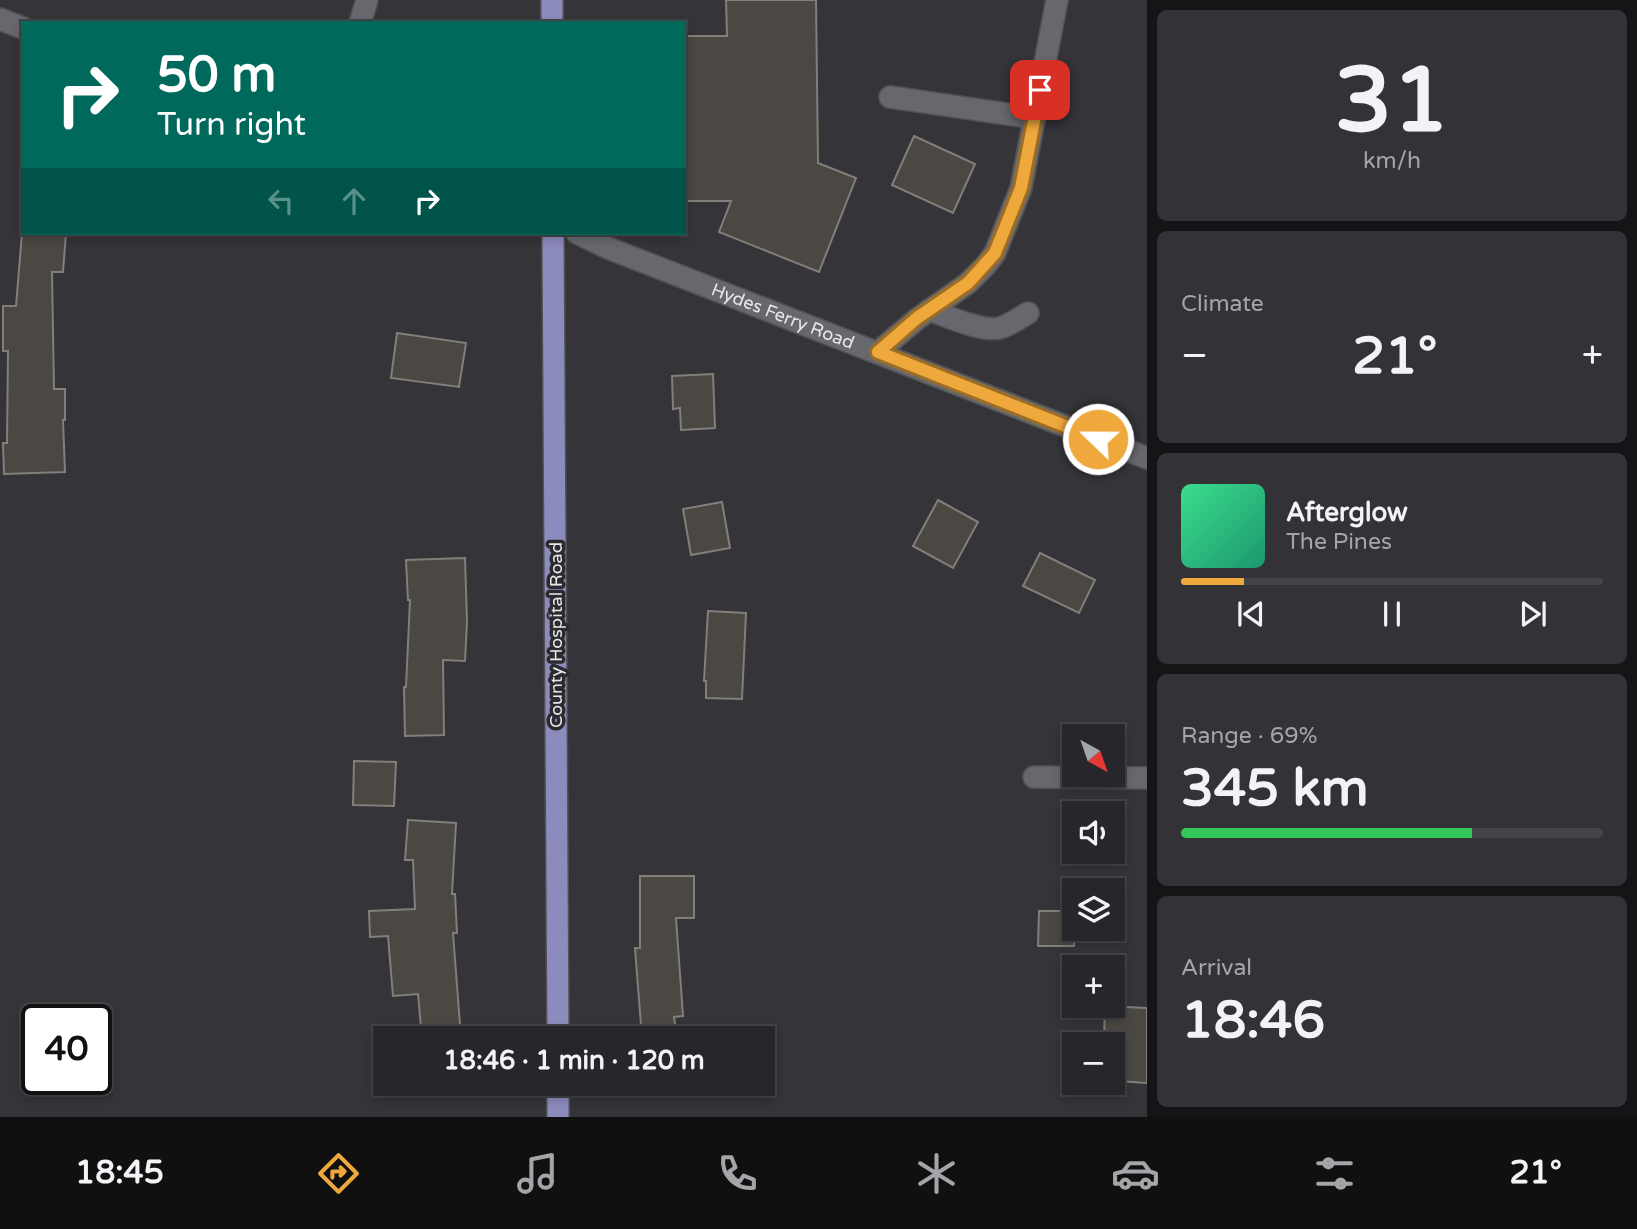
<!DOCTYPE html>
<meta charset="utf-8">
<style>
body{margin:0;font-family:"Varela Round",sans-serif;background:#333337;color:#f1f3f6;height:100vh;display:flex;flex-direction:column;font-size:26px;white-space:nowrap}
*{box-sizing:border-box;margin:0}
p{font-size:23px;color:#a4a5a9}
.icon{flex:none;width:38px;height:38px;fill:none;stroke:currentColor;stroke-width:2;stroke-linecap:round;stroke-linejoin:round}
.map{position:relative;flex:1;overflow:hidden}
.sheet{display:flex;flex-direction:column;gap:10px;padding:10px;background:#151518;width:490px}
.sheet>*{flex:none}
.guide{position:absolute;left:21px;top:21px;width:665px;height:214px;border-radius:0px;box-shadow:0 4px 10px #0003,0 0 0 2px #434447;background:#00695c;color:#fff;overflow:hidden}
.needle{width:46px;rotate:140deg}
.tools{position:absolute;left:1062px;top:724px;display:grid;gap:14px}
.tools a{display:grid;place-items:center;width:63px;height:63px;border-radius:0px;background:#27272b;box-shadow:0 4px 10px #0003,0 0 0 2px #434447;font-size:35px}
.speed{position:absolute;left:21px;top:1004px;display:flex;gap:14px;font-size:35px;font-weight:700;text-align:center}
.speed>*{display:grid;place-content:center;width:91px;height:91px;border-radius:50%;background:#27272b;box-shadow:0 4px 10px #0003,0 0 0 2px #434447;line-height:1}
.speed .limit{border:4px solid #111;border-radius:10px;background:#fff;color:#111}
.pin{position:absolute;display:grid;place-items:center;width:60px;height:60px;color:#fff;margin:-30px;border-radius:14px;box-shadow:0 4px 10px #0006}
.me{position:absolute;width:77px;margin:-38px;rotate:292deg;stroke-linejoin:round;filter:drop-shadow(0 0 5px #0008)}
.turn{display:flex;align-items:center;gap:24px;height:147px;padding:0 21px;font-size:32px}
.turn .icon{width:91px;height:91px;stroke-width:2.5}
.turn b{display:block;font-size:49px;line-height:60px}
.lanes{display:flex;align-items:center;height:66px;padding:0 21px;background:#0003;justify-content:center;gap:35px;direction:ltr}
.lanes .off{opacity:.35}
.big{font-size:52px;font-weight:800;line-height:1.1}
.sheet .card{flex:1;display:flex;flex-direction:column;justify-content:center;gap:10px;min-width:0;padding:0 24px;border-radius:10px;background:#333337}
.sheet .dial{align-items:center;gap:0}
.dial b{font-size:91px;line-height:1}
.song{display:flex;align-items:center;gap:21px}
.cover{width:84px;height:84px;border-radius:10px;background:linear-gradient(135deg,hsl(150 70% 55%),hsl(160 70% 35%))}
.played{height:7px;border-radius:4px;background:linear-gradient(90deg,#eea83c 15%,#434447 15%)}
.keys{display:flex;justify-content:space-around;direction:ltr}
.heat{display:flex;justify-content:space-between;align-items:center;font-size:38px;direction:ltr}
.charge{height:10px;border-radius:5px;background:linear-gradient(90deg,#34c759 69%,#434447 0)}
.trip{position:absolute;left:373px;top:1026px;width:402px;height:70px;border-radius:0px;background:#27272b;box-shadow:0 4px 10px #0003,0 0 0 2px #434447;font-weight:800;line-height:70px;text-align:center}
.tabs{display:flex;height:112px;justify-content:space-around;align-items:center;background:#101011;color:#a4a5a9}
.tabs .icon{width:49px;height:49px}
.tabs .active{color:#eea83c}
.tabs b{font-size:32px;color:#f1f3f6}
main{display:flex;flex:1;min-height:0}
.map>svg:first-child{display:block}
.building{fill:#4b4742;stroke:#827e79;stroke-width:2}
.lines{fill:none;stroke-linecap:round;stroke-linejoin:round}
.minor-casing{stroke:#515155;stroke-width:24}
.major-casing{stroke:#515155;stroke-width:24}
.minor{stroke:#67686d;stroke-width:21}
.major{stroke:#8c8bbd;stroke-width:21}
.route-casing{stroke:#9b6d27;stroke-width:18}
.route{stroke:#eea83c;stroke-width:12}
.labels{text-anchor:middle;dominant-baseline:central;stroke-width:7;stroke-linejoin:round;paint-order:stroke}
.street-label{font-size:18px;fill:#e7e7ea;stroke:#2a2a2f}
</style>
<main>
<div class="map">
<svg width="1147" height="1117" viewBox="0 0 1147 1117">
<rect width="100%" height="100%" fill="#343439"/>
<g class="building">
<path d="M726 0H816L818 163 856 178 819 272 719 232 731 201H684V36H727Z"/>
<path d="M914 136 975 164 953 213 892 185Z"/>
<path d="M22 233H66L63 272H52L54 389H65V420H63L65 472 4 474 3 443H7L8 351H3V306H16Z"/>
<path d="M397 333 466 343 459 387 391 378Z"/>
<path d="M713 374 715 428 681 430 680 408 673 409 672 376Z"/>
<path d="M938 500 978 522 953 568 913 546Z"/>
<path d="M722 502 730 548 691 555 683 509Z"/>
<path d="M1040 553 1095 580 1079 613 1023 586Z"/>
<path d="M465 558 467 622 465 661 443 660 444 735 405 736 404 687H406L410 600H408L406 560Z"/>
<path d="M708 611 746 613 742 699 706 698V681H704Z"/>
<path d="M354 761 396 762 394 806 353 805Z"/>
<path d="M408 820 456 823 452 894H455L457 933H453L461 1038H422L418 994 393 996 388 936 370 937 369 911 415 909 413 860H405Z"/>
<path d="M640 876H694V918H676L683 1016 674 1017 677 1038H642L635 948H640Z"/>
<path d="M1039 911H1074V946H1038Z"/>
<path d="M1105 1006 1147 1008V1083L1118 1081 1121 1043 1104 1042Z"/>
</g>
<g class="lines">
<g class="minor-casing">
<g id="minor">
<path d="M0 19 23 28"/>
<path d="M360 23 367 0"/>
<path d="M890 97 1035 118"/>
<path id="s1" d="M577 233 608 248 1147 458"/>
<path d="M929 310C947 316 981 332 999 328 1009 326 1019 318 1028 313"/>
<path d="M878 352 917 319 968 283 986 265 995 253 1021 188 1057 0"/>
<path d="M1034 777 1147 778"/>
</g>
</g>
<g class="major-casing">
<g id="major">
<path d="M552 0V23"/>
<path d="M553 233 558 1038"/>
<path d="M558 1083V1117"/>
</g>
</g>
<use href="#minor" class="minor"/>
<use href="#major" class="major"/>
</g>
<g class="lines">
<g class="route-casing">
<path id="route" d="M1040 90 1021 188 995 253 968 283 917 318 878 352 1098 439"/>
</g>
<use href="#route" class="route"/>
</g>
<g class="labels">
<g class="street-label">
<text stroke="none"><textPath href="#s1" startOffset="222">Hydes Ferry Road</textPath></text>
<text transform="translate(556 635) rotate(-90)">County Hospital Road</text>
</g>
</g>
</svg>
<div class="tools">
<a><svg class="needle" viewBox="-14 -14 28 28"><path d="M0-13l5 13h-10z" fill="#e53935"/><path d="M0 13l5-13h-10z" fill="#a4a5a9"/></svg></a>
<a><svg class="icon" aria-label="sound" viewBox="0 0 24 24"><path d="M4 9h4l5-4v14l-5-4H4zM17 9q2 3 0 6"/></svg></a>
<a><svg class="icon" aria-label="layers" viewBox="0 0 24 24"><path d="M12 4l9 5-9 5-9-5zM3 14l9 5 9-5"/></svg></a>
<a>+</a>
<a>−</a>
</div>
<div class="speed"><div class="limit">40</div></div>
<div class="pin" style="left:1040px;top:90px;background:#d93025"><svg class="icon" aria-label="arrive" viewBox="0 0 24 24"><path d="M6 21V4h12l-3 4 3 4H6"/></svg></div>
<svg class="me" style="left:1098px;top:439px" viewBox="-20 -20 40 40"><circle r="17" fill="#eea83c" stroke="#fff" stroke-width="3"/><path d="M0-11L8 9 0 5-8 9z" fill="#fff"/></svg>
<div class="trip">18:46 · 1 min · 120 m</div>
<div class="guide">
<div class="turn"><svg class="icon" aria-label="right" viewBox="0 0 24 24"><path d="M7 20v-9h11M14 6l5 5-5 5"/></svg><div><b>50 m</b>Turn right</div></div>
<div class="lanes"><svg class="icon off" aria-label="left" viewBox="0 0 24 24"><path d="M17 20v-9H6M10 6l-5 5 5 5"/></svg><svg class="icon off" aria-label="ahead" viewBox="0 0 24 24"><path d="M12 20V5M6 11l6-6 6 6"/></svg><svg class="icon" aria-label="right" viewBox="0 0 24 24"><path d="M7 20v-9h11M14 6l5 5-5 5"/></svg></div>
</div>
</div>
<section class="sheet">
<div class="card dial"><b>31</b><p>km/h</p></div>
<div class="card"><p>Climate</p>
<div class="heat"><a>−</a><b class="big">21°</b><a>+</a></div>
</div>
<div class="card">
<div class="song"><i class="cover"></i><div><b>Afterglow</b><p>The Pines</p></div></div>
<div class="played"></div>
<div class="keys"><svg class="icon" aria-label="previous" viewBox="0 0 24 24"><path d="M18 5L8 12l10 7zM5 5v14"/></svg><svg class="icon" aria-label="pause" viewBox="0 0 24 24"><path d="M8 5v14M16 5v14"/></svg><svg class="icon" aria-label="next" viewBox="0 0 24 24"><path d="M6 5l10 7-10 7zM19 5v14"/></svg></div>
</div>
<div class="card"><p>Range · 69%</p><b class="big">345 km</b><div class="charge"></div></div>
<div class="card"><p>Arrival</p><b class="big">18:46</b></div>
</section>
</main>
<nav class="tabs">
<b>18:45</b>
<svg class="icon active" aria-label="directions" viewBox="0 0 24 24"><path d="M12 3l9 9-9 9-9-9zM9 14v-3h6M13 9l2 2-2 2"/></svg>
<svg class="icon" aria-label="music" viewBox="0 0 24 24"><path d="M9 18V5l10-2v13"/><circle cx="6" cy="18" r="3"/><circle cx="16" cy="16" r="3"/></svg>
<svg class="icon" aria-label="phone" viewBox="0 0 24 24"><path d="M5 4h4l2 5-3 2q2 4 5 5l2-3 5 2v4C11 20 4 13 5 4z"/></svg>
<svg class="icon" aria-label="climate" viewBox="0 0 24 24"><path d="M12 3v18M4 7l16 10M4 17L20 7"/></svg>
<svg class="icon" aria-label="car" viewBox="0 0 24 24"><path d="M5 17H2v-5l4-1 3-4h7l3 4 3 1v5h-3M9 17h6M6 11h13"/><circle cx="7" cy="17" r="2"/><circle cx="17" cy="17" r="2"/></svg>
<svg class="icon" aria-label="filters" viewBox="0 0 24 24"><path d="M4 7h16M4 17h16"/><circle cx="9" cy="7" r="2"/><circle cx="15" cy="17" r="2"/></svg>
<b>21°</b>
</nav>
